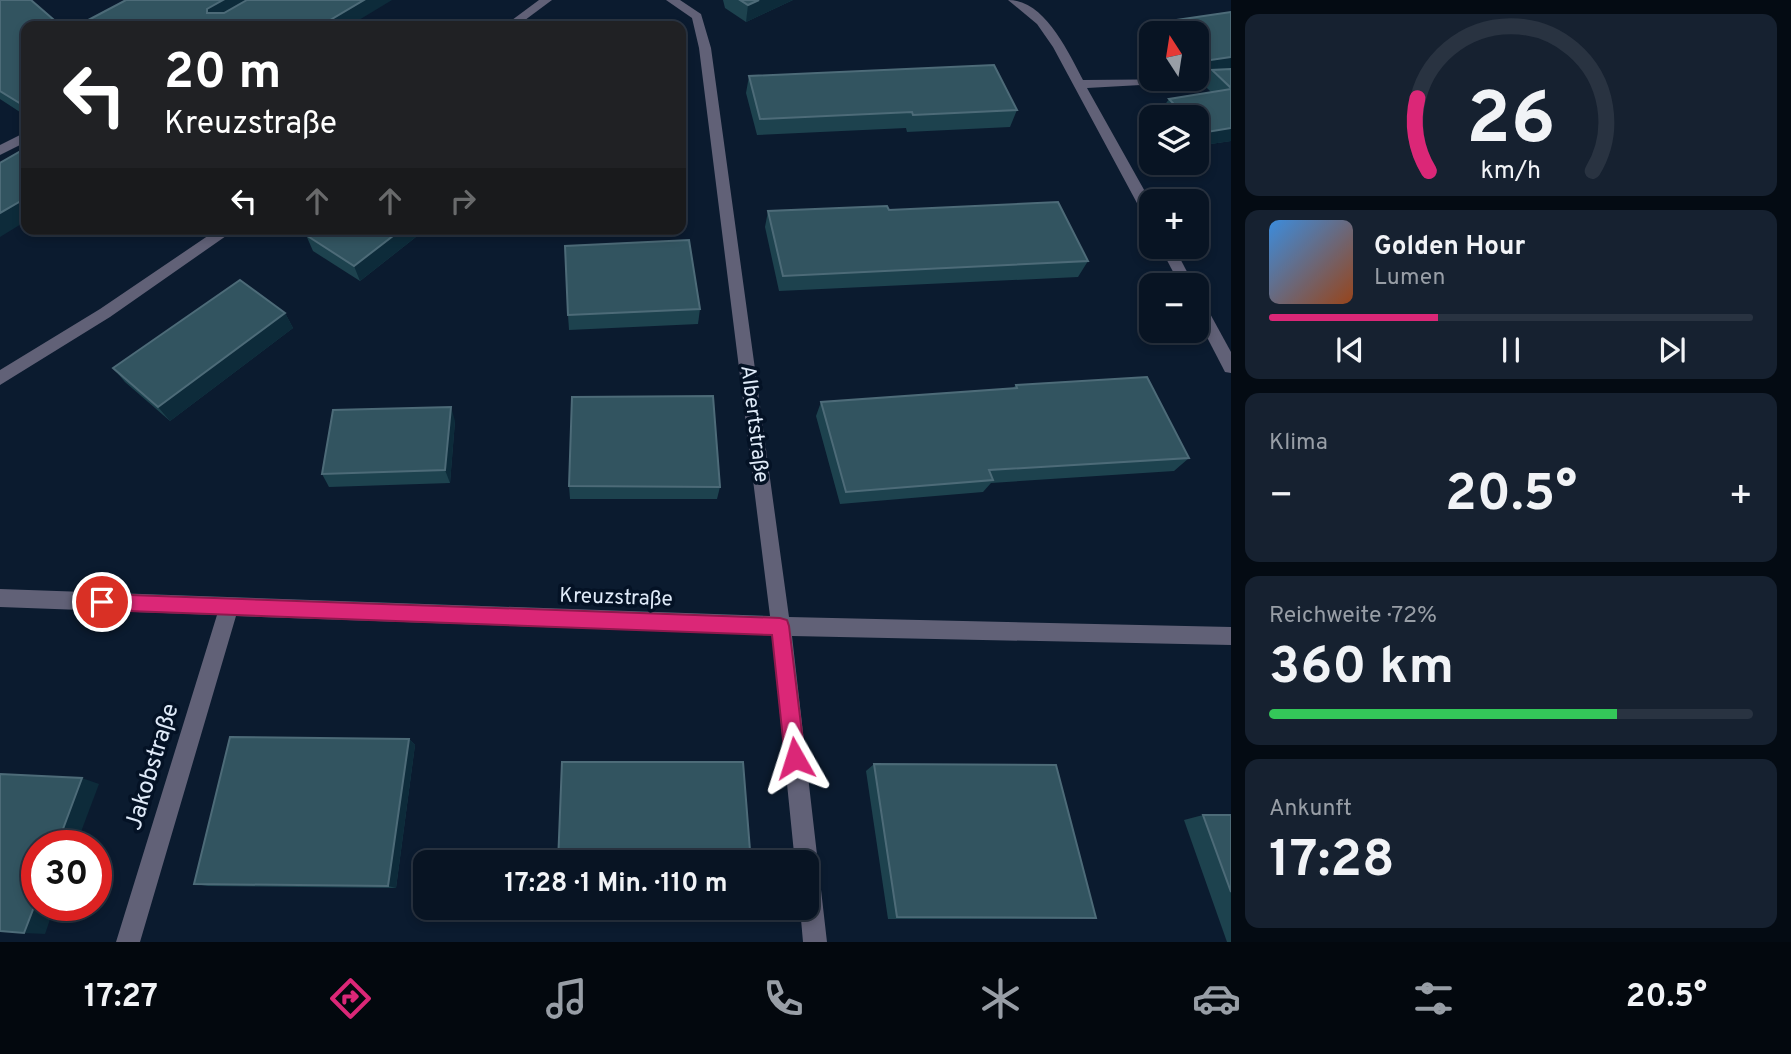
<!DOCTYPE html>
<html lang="de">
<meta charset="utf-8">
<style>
body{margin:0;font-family:Overpass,sans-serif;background:#162130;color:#f1f3f6;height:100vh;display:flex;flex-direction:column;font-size:26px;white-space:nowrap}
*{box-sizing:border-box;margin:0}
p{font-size:23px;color:#989ea6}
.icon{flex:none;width:38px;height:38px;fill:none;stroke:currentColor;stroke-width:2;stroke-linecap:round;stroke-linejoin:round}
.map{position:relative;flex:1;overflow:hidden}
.panel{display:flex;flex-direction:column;gap:14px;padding:14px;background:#040b13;width:560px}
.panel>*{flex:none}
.top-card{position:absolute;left:21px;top:21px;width:665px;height:214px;border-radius:14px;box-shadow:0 4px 10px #0003,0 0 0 2px #293341;background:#202124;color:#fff;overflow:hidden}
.needle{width:46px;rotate:348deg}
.tools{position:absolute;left:1139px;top:21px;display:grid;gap:14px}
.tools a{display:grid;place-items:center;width:70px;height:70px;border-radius:14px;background:#081423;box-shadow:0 4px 10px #0003,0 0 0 2px #293341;font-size:35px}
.speed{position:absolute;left:21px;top:830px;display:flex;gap:14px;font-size:35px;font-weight:700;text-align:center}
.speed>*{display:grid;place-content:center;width:91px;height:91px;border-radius:50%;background:#081423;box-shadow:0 4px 10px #0003,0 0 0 2px #293341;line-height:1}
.speed .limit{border:10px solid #d22;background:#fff;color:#111}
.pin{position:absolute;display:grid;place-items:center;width:60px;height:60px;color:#fff;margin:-30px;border:4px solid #fff;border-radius:50%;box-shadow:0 2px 7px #0007}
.me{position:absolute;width:77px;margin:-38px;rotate:354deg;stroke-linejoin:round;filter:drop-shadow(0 0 5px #0008)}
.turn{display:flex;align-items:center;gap:24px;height:147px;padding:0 28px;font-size:32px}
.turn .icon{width:91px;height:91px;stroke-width:2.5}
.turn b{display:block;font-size:49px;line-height:60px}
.lanes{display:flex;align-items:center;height:66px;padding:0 28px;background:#0003;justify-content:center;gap:35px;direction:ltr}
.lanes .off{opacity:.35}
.big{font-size:52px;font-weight:700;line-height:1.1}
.panel .widget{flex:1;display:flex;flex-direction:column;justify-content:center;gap:10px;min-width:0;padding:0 24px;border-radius:14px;background:#162130}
.panel .dial{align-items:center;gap:0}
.dial svg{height:182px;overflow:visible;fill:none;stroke:#293341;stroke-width:7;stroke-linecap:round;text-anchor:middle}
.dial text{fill:#f1f3f6;stroke:none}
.song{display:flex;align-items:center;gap:21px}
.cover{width:84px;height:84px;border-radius:10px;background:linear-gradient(135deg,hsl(210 70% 55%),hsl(20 70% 35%))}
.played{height:7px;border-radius:4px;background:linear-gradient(90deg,#db2777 35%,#293341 35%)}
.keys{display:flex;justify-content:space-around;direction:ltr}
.heat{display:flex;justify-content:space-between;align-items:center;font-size:38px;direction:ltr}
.charge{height:10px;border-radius:5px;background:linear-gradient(90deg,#34c759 72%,#293341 0)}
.trip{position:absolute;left:413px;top:850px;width:406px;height:70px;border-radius:14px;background:#081423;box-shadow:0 4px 10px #0003,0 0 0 2px #293341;font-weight:700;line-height:70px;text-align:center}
.tabs{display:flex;height:112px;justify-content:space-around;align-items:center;background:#03080e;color:#989ea6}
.tabs .icon{width:49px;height:49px}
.tabs .active{color:#db2777}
.tabs b{font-size:32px;color:#f1f3f6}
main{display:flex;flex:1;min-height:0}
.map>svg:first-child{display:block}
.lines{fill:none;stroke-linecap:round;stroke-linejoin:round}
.minor{fill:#616177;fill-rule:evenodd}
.tertiary{fill:#616177;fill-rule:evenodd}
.wall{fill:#1d424e}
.shaded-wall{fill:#0d2b3a}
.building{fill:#325460;stroke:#4d6b78;stroke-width:2}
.route{fill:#db2777;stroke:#8e194d;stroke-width:2}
.labels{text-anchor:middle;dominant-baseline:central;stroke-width:7;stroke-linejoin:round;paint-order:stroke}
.street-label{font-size:21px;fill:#dfeaf8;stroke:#041225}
.near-street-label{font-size:24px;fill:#dfeaf8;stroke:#041225}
</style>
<main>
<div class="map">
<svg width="1231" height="942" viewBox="0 0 1231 942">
<rect width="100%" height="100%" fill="#0b1b2f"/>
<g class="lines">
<g class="minor">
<path d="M666 0H680L701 14 711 48 789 617 1231 627V645L792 636 827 942H803L800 908H807V863H795L772 635 236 616 140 942H116L217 615 0 607V589L770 616 699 48 692 18Z"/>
<path d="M1008 0C1045 0 1068 52 1083 80L1197 79V76L1231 72V80L1087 88 1152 204V223L1145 218 1053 47 1037 24Z"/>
<path d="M26 132V142L0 155V145Z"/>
<path d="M1160 247H1174L1194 285H1180Z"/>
<path d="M1197 297 1202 299 1231 352V373L1225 372 1197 318Z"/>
</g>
<g class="tertiary">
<path d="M539 0H552L517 26H504Z"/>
<path d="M218 229H236L110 317 0 385V370L100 309Z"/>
</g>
</g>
<g class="wall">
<path d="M0 0 26 26V116L0 99Z"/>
<path d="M723 0H793L746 22 725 8Z"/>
<path d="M1231 12V141L1197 146V117H1163L1159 113 1169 99 1211 92 1203 84 1210 73 1197 75V33H1157L1163 22Z"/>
<path d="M749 76 1017 110 1010 127 907 132 906 128 757 135 746 93Z"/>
<path d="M889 210 1088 261 1078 277 779 291 765 227 768 211Z"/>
<path d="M426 229 360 281 313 251 306 235Z"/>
<path d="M700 309 698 324 569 330 568 315Z"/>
<path d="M285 313 293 328 170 421 125 382 113 368Z"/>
<path d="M1016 385 1189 458 1174 471 991 483 983 492 840 504 816 416 821 402 1013 388Z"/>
<path d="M455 421 450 483 329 487 322 474Z"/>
<path d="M569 486 720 487 717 499H570Z"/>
<path d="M409 739 415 745 396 888 208 886 194 884Z"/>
<path d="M874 764 1096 918 1080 919H888L866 771Z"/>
<path d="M1203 815H1231V942H1227L1184 820Z"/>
<path d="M556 913H754L750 915 558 914Z"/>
</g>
<g class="shaded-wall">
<path d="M223 0H254L214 24 207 13V9Z"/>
<path d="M364 0H392L349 26H320Z"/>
<path d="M759 0H793L746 22 748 5Z"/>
<path d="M1231 57V69L1212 70 1210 73 1197 75V72L1204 61Z"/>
<path d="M1231 128V141L1197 146V139L1201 133Z"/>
<path d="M26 198V221L0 237V213Z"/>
<path d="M402 229H426L360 281 354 266Z"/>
<path d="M285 313 293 328 170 421 158 407Z"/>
<path d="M451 407 455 421 450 483 445 470Z"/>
<path d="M409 739 415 745 396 888 388 886Z"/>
<path d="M82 778 99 784 76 845H57Z"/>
<path d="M37 899V905H55L45 934 24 933Z"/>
</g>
<g class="building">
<path d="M0 0H31L61 26H26V107L0 91Z"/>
<path d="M126 0H223L207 9V13H224L247 0H364L320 26H77Z"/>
<path d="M740 0H759L748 5Z"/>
<path d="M1231 12V57L1204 61 1197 55V33H1175L1163 22Z"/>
<path d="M599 20 614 26H590Z"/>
<path d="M994 65 1017 110 913 115 912 112 760 119 749 76Z"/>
<path d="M1231 69V88L1212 70Z"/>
<path d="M1231 89V128L1201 133 1197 129V117H1186L1169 99Z"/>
<path d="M26 148V198L0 213V163Z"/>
<path d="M1058 202 1088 261 783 276 768 211 887 206 889 210Z"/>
<path d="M314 229H402L354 266 306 235Z"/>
<path d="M689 240 700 309 568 315 565 246Z"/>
<path d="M240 280 285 313 158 407 113 368Z"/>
<path d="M1147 377 1189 458 989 470 993 480 846 492 821 402 1017 388 1016 385Z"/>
<path d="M713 396 720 487 569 486 572 397Z"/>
<path d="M451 407 445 470 322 474 333 410Z"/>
<path d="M230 737 409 739 388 886 194 884Z"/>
<path d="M562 762H743L751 863H558Z"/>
<path d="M874 764 1056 765 1096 918 897 917Z"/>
<path d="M0 774 82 778 57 845H37V899L24 933 0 931Z"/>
<path d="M1203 815H1231V892Z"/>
<rect x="556" y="908" width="198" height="5"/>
</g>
<path class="route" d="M102 594 780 618 787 620 789 626 805 758 802 764 795 767 788 764 785 758 772 635 102 610 96 608 93 602 96 596Z"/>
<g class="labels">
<g class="street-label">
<text transform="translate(754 424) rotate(83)">Albertstraße</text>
<text transform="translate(616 598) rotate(2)">Kreuzstraße</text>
</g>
<g class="near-street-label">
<text transform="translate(153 767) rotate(-73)">Jakobstraße</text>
</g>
</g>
</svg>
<div class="tools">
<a><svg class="needle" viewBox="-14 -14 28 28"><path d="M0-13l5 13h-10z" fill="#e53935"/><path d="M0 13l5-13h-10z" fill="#989ea6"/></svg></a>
<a><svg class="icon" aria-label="layers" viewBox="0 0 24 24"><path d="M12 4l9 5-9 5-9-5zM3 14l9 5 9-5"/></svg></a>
<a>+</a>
<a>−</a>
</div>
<div class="speed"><div class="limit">30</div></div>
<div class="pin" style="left:102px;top:602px;background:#d93025"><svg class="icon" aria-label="arrive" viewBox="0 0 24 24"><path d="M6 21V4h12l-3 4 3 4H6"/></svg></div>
<svg class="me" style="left:795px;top:758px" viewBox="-20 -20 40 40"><path d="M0-17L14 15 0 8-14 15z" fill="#db2777" stroke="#fff" stroke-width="4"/></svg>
<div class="trip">17:28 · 1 Min. · 110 m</div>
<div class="top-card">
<div class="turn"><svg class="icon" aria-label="left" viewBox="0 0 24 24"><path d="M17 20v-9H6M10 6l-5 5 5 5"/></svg><div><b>20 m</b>Kreuzstraße</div></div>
<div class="lanes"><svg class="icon" aria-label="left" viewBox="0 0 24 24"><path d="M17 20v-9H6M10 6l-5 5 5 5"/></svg><svg class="icon off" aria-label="ahead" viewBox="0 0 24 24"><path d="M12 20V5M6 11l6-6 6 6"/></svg><svg class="icon off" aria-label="ahead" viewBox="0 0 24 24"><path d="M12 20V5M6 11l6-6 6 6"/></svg><svg class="icon off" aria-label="right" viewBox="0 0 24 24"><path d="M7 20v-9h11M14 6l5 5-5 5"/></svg></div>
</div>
</div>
<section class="panel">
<div class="widget dial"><svg viewBox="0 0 100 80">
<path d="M14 69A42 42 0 1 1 86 69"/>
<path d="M14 69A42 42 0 0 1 9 37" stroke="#db2777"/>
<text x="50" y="56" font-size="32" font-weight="700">26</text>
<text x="50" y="72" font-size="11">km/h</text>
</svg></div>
<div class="widget">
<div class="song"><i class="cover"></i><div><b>Golden Hour</b><p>Lumen</p></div></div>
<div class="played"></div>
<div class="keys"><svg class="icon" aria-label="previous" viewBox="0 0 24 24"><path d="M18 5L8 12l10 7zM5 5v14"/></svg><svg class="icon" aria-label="pause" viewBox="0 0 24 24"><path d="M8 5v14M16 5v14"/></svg><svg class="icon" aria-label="next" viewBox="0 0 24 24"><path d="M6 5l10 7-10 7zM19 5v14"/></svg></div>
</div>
<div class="widget"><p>Klima</p>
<div class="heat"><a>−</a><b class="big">20.5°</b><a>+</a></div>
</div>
<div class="widget"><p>Reichweite · 72%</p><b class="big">360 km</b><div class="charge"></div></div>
<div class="widget"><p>Ankunft</p><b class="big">17:28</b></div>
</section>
</main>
<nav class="tabs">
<b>17:27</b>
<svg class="icon active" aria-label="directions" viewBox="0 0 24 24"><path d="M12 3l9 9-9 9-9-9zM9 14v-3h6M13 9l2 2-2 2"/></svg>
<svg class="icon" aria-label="music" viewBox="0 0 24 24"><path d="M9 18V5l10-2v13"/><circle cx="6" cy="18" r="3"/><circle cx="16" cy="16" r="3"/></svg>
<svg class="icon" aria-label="phone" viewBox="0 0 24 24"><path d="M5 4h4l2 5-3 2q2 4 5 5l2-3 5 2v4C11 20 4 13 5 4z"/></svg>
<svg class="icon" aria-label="climate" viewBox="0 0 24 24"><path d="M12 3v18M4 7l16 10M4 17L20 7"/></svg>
<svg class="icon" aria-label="car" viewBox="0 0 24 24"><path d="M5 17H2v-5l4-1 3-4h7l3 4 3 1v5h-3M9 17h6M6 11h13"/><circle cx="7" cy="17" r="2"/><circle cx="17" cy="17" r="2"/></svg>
<svg class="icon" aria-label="filters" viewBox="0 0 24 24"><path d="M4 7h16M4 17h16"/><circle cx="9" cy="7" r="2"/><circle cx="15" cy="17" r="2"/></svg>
<b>20.5°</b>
</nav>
